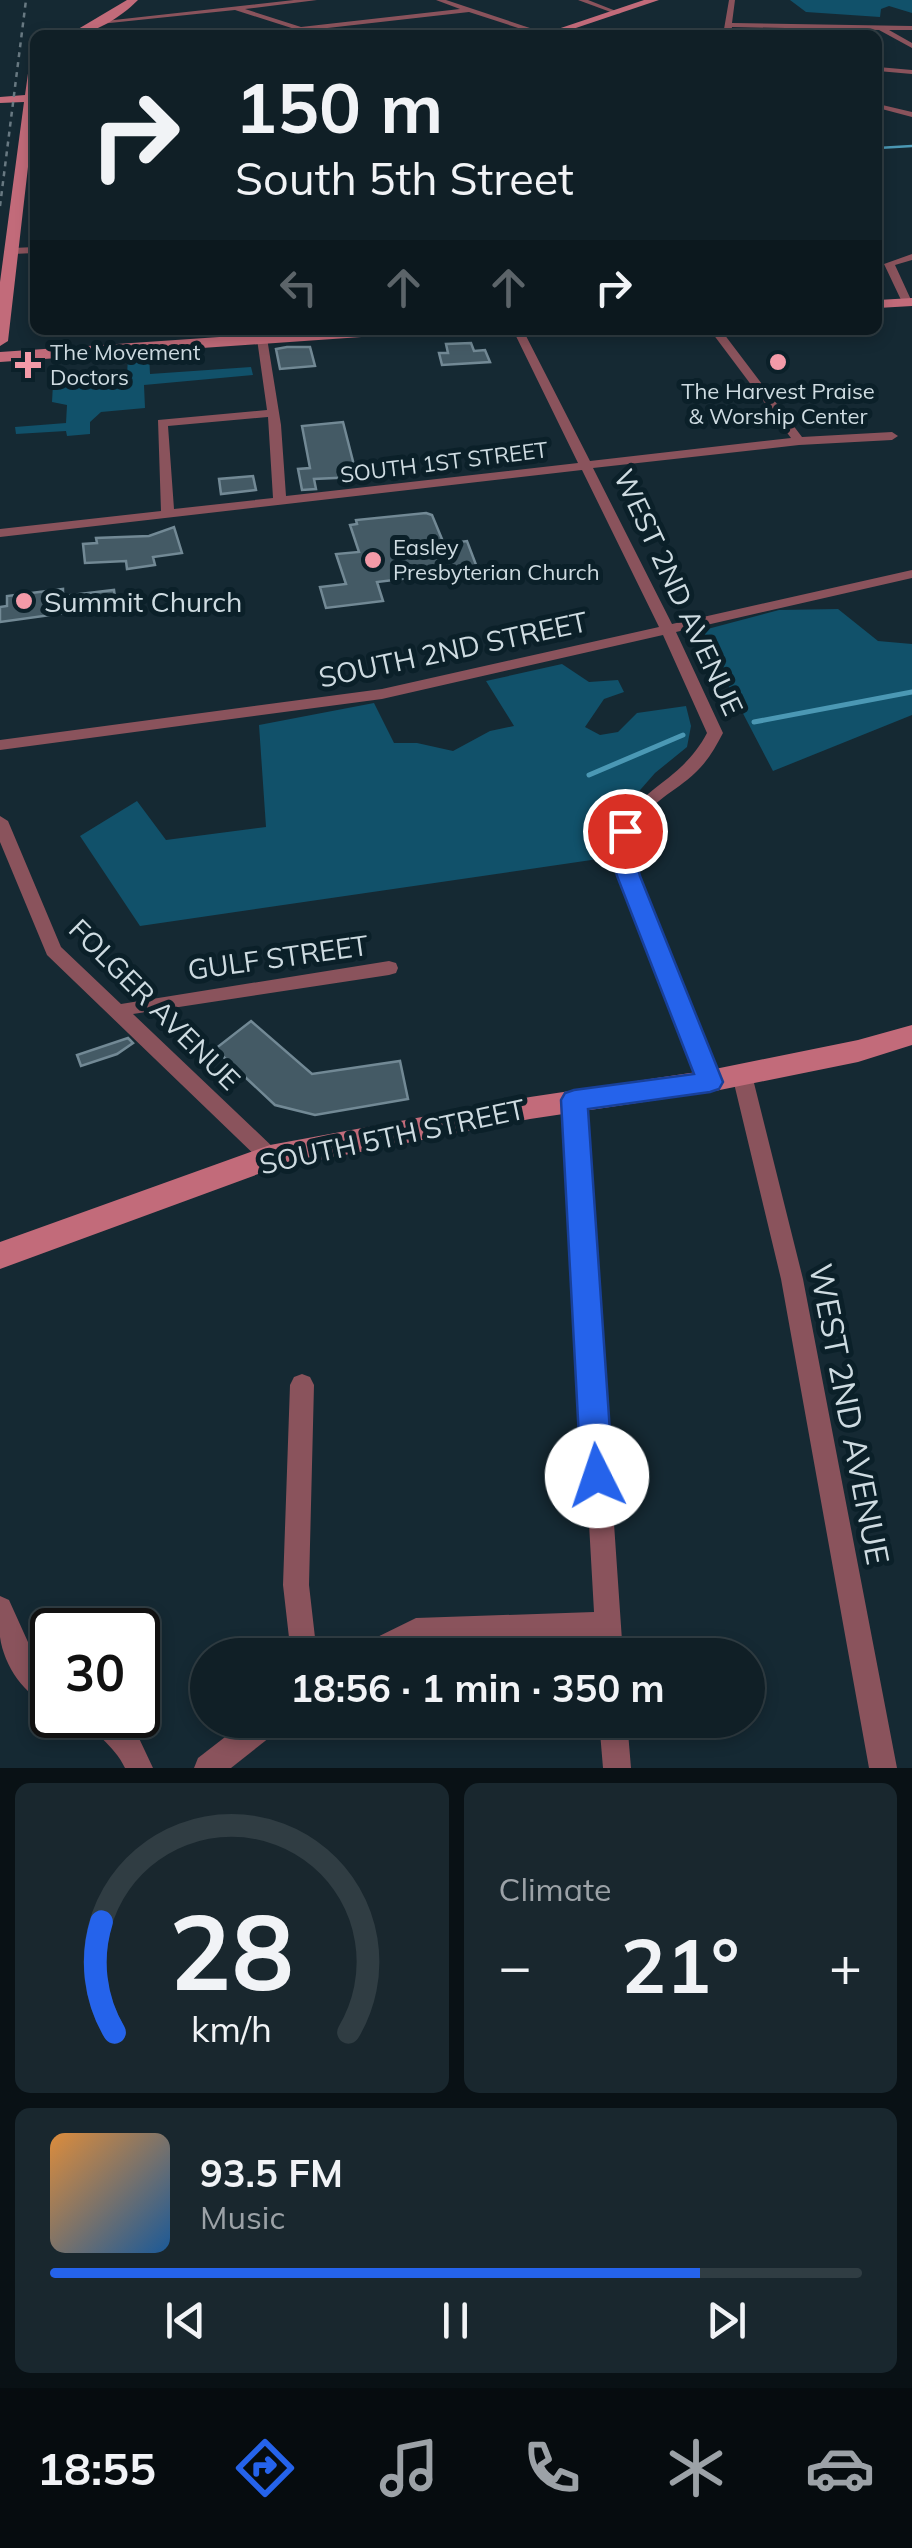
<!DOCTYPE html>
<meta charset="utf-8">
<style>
body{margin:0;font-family:Mulish,sans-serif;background:#19272e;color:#f1f3f6;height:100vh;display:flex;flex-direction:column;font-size:38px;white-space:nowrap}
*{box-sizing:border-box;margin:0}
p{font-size:32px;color:#9ca2a7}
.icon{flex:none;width:55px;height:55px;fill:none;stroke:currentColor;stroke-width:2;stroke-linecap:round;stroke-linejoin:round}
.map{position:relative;height:1768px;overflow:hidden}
.drawer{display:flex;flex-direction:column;gap:15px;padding:15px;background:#091115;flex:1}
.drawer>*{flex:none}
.hud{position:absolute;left:30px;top:30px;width:852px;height:305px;border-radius:15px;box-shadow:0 5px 15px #0003,0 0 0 2px #303d43;background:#101f26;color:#f1f3f6;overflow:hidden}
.speed{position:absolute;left:30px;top:1608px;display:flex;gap:20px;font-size:50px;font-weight:700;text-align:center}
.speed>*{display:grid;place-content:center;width:130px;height:130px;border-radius:50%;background:#101f26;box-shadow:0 5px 15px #0003,0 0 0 2px #303d43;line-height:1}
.speed .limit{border:5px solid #111;border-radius:15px;background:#fff;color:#111}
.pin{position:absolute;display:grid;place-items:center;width:85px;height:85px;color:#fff;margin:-42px;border:5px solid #fff;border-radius:50%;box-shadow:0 2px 10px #0007}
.me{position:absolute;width:110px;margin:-55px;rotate:356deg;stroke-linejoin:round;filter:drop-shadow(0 0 8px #0008)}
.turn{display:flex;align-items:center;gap:35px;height:210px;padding:0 40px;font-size:45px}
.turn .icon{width:130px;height:130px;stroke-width:2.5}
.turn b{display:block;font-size:70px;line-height:85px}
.lanes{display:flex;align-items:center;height:95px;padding:0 40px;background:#0003;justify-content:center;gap:50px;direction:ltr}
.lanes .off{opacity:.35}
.big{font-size:75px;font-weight:700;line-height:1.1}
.drawer .widget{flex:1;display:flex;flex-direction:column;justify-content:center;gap:15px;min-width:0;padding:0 35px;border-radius:15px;background:#19272e}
.drawer .dial{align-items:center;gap:0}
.dial svg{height:260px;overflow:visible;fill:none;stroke:#303d43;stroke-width:7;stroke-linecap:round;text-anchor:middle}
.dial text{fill:#f1f3f6;stroke:none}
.song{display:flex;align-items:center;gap:30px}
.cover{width:120px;height:120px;border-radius:15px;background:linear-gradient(135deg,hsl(30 70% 55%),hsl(210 70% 35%))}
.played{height:10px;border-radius:5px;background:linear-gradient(90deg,#2563eb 80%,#303d43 80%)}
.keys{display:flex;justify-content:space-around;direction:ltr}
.heat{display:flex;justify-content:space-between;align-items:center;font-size:55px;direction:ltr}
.drawer .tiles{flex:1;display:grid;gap:15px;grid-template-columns:1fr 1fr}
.widget:last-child{grid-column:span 2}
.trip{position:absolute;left:190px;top:1638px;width:575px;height:100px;border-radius:50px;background:#101f26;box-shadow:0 5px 15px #0003,0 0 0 2px #303d43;font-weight:700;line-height:100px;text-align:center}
.tab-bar{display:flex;height:160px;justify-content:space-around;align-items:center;background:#060c0f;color:#9ca2a7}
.tab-bar .icon{width:70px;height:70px}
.tab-bar .active{color:#2563eb}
.tab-bar b{font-size:45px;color:#f1f3f6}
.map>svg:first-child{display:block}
.green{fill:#11516a}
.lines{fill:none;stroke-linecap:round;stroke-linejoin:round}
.stream-far1{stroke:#4b98b4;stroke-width:2.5}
.stream{stroke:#4b98b4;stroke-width:5}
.building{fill:#445a65;stroke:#728995;stroke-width:2.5}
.street{fill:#8a535c;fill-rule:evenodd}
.secondary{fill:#c26b7a;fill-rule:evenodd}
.rail{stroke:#687982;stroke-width:2.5;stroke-dasharray:5 5;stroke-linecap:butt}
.route{fill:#2563eb;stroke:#184099;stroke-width:2.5}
.poi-dot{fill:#f39aa8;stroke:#0b2029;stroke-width:4}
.labels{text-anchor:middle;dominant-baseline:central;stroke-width:10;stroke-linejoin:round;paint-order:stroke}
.far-poi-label{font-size:22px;fill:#cedbe1;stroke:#0b2029;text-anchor:start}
.far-street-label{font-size:22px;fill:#cedbe1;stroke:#0b2029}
.street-label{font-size:28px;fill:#cedbe1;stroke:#0b2029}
.poi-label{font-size:28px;fill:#cedbe1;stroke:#0b2029;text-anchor:start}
.near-street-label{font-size:32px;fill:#cedbe1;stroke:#0b2029}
</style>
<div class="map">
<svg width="912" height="1768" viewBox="0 0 912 1768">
<rect width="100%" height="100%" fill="#152933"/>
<g class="green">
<path d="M790 0H912V13L889 6 881 9 880 17 806 12Z"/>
<path d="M149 353 150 374 251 367 253 375 144 385 145 408 101 412 90 422V434L67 436 66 431 16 434 15 427 66 423 67 405 52 402 53 384 58 383 59 373 80 371V375L92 374 93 378 127 376 128 356Z"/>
<path d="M838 609 878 641 912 644V715L773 771 700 631 779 610Z"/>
<path d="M562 664 589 682 618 680 624 692 604 699 585 727 600 735 618 732 637 713 686 706 691 726 687 747 655 773 613 821 605 858 140 926 80 836 137 801 166 840 266 827 259 725 374 703 394 743H417L453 751 490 731 514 726 486 681Z"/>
</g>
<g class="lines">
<path class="stream-far1" d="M878 148 912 146"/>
<g class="stream">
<path d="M754 722 912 692"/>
<path d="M589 775 683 735"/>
</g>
</g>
<g class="building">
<path d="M471 343 474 351 485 350 490 362 442 365 439 353H448L446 344Z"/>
<path d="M287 347H310L315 366 280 369 276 349Z"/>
<path d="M343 422 357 477 314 479 316 489 302 490 298 469 310 468 302 426Z"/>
<path d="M253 476 256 490 221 494 219 479Z"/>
<path d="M426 513 432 515 444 544 467 541 478 570 467 572 464 579 437 582 434 575 377 582 383 601 326 608 320 587 346 584 336 554 359 552 350 525 357 524 356 520Z"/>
<path d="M174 527 182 553 153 557 155 565 127 569 126 561 85 563 83 544 97 543 96 538 149 536Z"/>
<path d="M63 589V596L114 590 116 606 0 622V607L7 606V596Z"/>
<path d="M251 1021 312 1074 400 1061 408 1099 315 1115 275 1105 215 1049Z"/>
<path d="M128 1038 133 1043 117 1054 81 1066 77 1055Z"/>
</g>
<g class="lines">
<g class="street">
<path d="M294 0H317L245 9 301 27 460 9 436 0H446L551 35H540L469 12 301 31 235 10 100 24 96 22Z"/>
<path d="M578 0H588L621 13 616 14Z"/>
<path d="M729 0H735L732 23 912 26V30H889L912 43V48L879 30 732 27 731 35H723Z"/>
<path d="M878 67 912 70V74L878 71Z"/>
<path d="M878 104 912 112V117L878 108Z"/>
<path d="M35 247V253L13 254 8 251 13 248Z"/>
<path d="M912 254V260L895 265 912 302 907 305 902 302 884 264Z"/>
<path d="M245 330H257L267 338 281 425 286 496 578 463 513 330H523L590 461 791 438 710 330H721L802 437 892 432 898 436 892 440 799 445 593 468 672 624 912 570V578L676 632 723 733C715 748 708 761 695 773 677 791 646 803 638 829 632 845 636 861 638 877L720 1081 717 1086 710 1089 703 1086 700 1081 620 877C610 785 672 799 707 733L663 635 382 699 0 750V740L382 689 659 627 582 470 0 537V529L161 511 158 420 267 410 257 339ZM268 417 273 498 174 509 168 426Z"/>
<path d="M0 816 8 821 61 947 121 1004 389 961 396 963 398 968 396 973 389 975 133 1014 277 1151 280 1157 277 1163 270 1165 263 1163 47 955 0 842Z"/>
<path d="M742 1067 749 1070 752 1075 803 1279 897 1768H869L781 1279 732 1075 735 1070Z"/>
<path d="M575 1092 582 1094 585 1100 623 1655H597L596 1639 418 1644 396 1655H355L359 1646 416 1618 594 1612 565 1100 568 1094Z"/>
<path d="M302 1374 310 1377 314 1385 309 1585 317 1655H291L283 1585 290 1385 294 1377Z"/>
<path d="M0 1596 9 1600 37 1662 52 1676V1706C25 1697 4 1666 0 1637 0 1624 0 1609 0 1596Z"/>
<path d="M83 1715H120L137 1734 153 1768H125C114 1744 91 1733 83 1715Z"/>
<path d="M247 1720H283L279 1730 231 1768H194L198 1758Z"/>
<path d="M599 1720H627L631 1768H603Z"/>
</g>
<g class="secondary">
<path d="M127 0H138C120 18 93 35 68 35Z"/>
<path d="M644 0H659L555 35H540Z"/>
<path d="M35 56V106L8 341 0 346V282L24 102 0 103V97L25 95 30 59Z"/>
<path d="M912 298V306L878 308V300Z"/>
<path d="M323 330H398L390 335 0 362V352Z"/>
<path d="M912 1025V1045L858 1062 710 1092 530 1119 272 1169 0 1269V1242L270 1145 530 1097 710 1070 858 1040Z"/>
</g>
<path class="rail" d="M0 206 26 0"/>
</g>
<path class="route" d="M625 824 636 831 633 850 640 876 723 1082 719 1089 710 1092 588 1109 613 1476 608 1487 597 1491 586 1487 581 1476 561 1100 565 1093 574 1090 694 1074 617 876 611 850 614 831Z"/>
<g class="poi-dot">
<circle cx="778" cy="362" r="10"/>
<path d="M23 350h10v10h10v10h-10v10h-10v-10h-10v-10h10z"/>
<circle cx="373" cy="560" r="10"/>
<circle cx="24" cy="601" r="10"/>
</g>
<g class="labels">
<g class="far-poi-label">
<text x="50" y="352">The Movement<tspan x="50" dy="25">Doctors</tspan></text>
<text x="778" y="391" text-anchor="middle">The Harvest Praise<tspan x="778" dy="25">&amp; Worship Center</tspan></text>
<text x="393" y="547">Easley<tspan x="393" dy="25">Presbyterian Church</tspan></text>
</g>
<g class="far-street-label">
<text transform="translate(444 462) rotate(-7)">SOUTH 1ST STREET</text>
</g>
<g class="street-label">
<text transform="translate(679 592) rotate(65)">WEST 2ND AVENUE</text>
<text transform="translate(453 649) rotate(-12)">SOUTH 2ND STREET</text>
<text transform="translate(278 957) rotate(-8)">GULF STREET</text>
<text transform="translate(155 1004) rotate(45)">FOLGER AVENUE</text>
<text transform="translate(392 1136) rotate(-12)">SOUTH 5TH STREET</text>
</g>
<g class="poi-label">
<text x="44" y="601">Summit Church</text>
</g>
<g class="near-street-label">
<text transform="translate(850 1414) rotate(79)">WEST 2ND AVENUE</text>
</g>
</g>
</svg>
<div class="speed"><div class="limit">30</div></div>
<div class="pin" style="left:625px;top:831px;background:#d93025"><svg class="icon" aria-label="arrive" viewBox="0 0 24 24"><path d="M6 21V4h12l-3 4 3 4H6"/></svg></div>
<svg class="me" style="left:597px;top:1476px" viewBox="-20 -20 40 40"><circle r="19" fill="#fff"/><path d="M0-13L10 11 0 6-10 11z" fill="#2563eb"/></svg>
<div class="trip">18:56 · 1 min · 350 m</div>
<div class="hud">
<div class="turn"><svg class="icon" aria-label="right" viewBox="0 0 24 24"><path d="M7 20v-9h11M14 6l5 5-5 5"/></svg><div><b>150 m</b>South 5th Street</div></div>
<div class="lanes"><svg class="icon off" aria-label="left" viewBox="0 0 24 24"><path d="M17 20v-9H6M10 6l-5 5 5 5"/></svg><svg class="icon off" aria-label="ahead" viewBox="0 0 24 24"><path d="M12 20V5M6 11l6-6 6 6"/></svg><svg class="icon off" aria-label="ahead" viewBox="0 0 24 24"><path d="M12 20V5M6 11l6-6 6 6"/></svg><svg class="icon" aria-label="right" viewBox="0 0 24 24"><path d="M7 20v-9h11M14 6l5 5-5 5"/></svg></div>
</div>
</div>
<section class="drawer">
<div class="tiles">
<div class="widget dial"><svg viewBox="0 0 100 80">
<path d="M14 69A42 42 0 1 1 86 69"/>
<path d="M14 69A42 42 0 0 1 10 35" stroke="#2563eb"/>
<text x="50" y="56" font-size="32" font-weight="700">28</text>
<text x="50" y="72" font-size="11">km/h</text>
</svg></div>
<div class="widget"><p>Climate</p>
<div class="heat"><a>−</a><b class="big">21°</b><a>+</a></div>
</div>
<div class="widget">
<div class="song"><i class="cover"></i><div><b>93.5 FM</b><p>Music</p></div></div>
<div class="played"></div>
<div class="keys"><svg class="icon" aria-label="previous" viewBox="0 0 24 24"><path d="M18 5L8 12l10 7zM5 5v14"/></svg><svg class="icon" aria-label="pause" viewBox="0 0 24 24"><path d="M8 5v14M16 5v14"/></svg><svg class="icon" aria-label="next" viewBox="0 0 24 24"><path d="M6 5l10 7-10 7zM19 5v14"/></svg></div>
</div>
</div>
</section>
<nav class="tab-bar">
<b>18:55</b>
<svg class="icon active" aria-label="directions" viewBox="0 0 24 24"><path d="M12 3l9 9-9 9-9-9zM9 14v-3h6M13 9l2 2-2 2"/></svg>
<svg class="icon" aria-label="music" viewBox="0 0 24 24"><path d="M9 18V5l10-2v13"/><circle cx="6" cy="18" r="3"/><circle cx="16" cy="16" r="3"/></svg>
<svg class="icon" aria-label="phone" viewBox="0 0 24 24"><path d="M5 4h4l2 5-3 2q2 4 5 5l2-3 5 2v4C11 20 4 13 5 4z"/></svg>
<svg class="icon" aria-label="climate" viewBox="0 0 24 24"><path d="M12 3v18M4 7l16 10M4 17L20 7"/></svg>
<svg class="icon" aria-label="car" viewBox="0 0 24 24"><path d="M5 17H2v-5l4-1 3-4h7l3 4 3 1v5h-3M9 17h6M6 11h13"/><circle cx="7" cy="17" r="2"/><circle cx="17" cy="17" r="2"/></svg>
</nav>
